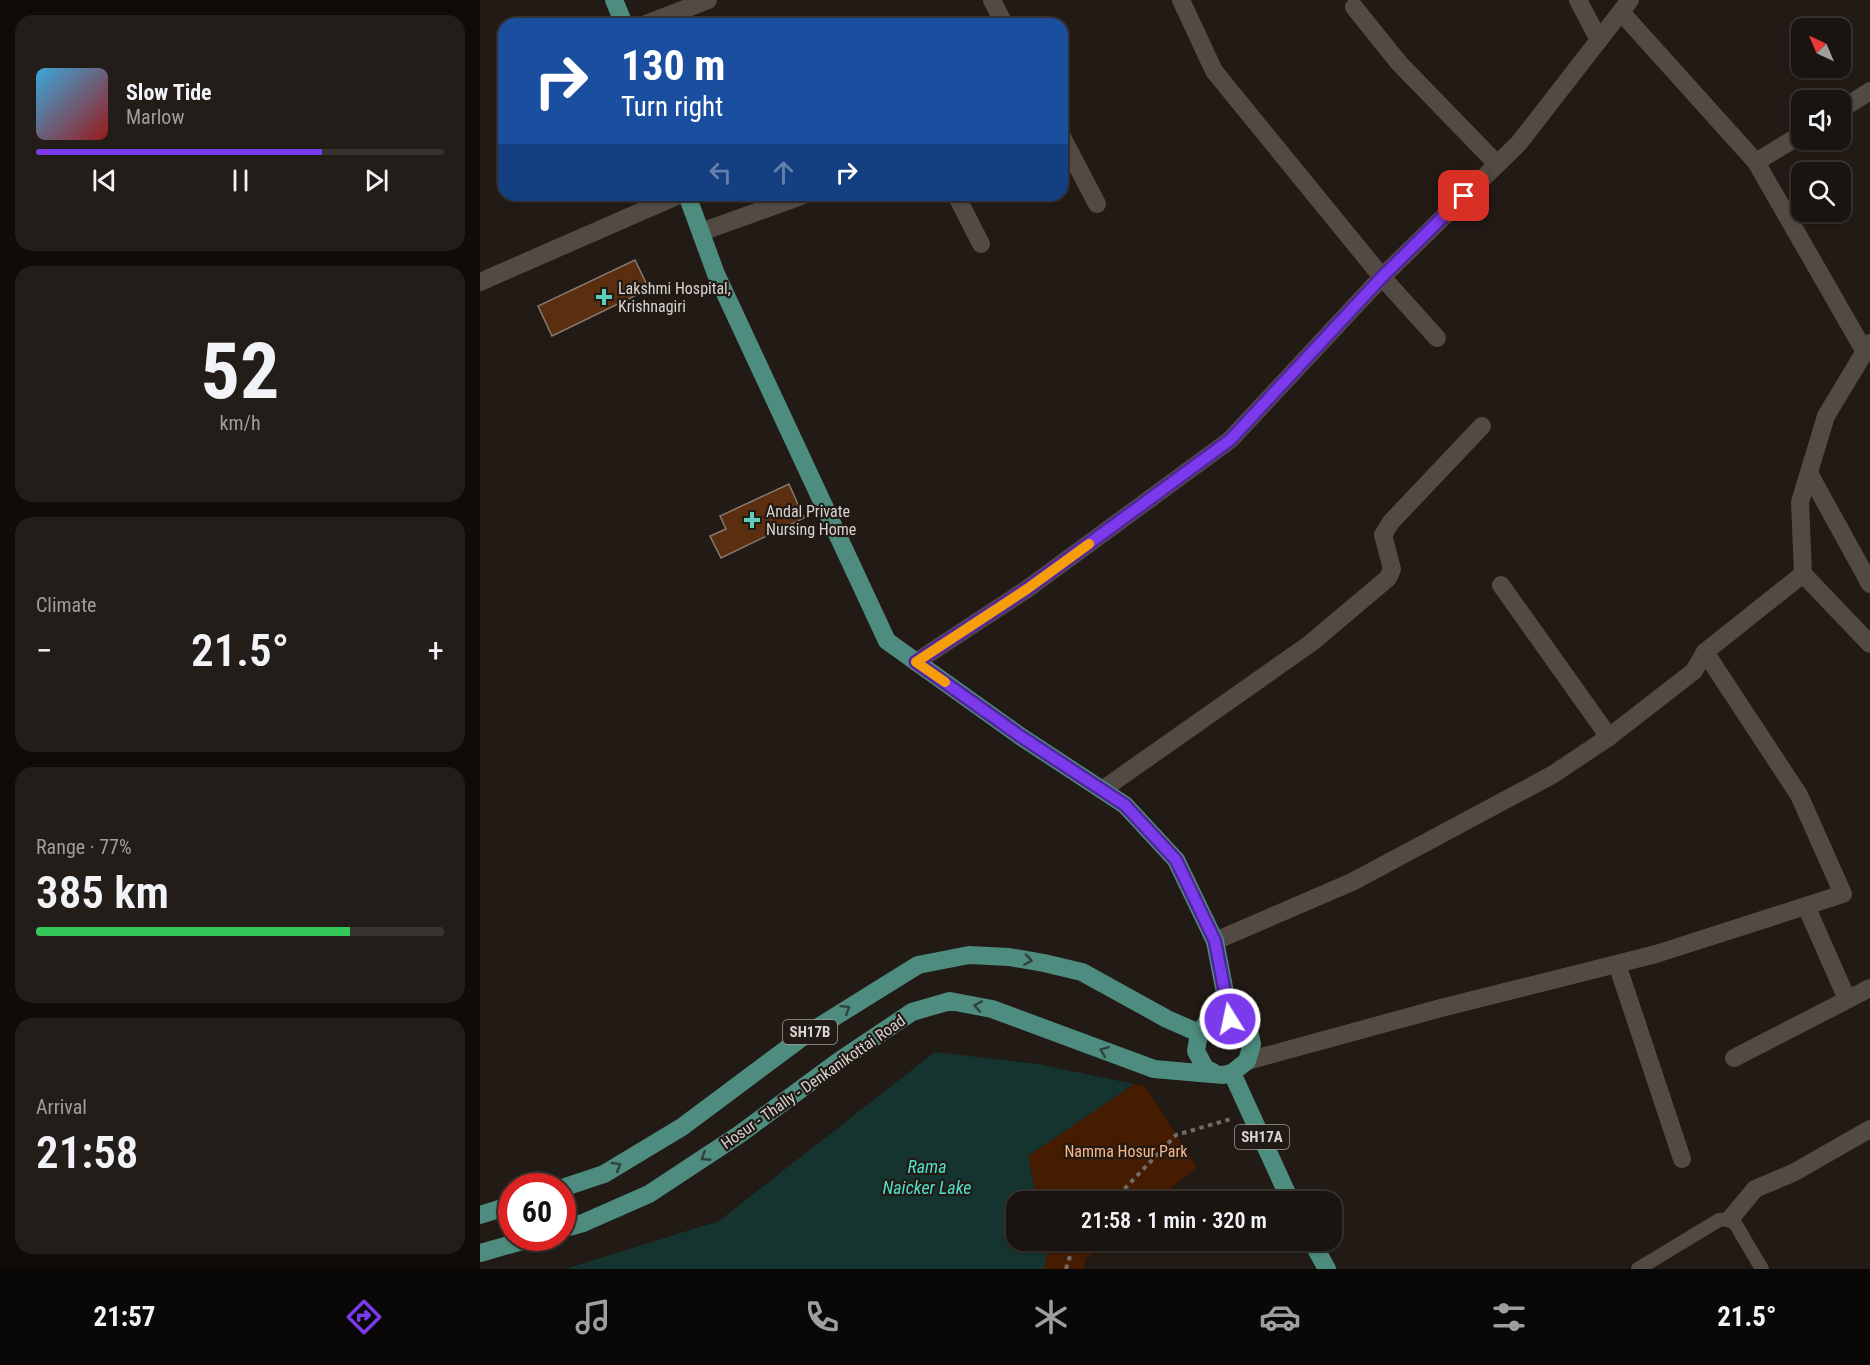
<!DOCTYPE html>
<meta charset="utf-8">
<style>
body{margin:0;font-family:"Roboto Condensed",sans-serif;background:#231d19;color:#f1f3f6;height:100vh;display:flex;flex-direction:column;font-size:22px;white-space:nowrap}
*{box-sizing:border-box;margin:0}
p{font-size:20px;color:#9f9e9f}
.icon{flex:none;width:33px;height:33px;fill:none;stroke:currentColor;stroke-width:2;stroke-linecap:round;stroke-linejoin:round}
.map{position:relative;flex:1;overflow:hidden}
.side{display:flex;flex-direction:column;gap:15px;padding:15px;background:#0e0b09;width:480px}
.side>*{flex:none}
.guide{position:absolute;left:18px;top:18px;width:570px;height:183px;border-radius:18px;box-shadow:0 2px 4px #0004,0 0 0 2px #383330;background:#1a4fa0;color:#fff;overflow:hidden}
.needle{width:39px;rotate:316deg}
.fabs{position:absolute;left:1311px;top:18px;display:grid;gap:12px}
.fabs a{display:grid;place-items:center;width:60px;height:60px;border-radius:12px;background:#1a1410;box-shadow:0 2px 4px #0004,0 0 0 2px #383330;font-size:30px}
.speed{position:absolute;left:18px;top:1173px;display:flex;gap:12px;font-size:30px;font-weight:700;text-align:center}
.speed>*{display:grid;place-content:center;width:78px;height:78px;border-radius:50%;background:#1a1410;box-shadow:0 2px 4px #0004,0 0 0 2px #383330;line-height:1}
.speed .limit{border:9px solid #d22;background:#fff;color:#111}
.pin{position:absolute;display:grid;place-items:center;width:51px;height:51px;color:#fff;margin:-26px;border-radius:12px;box-shadow:0 3px 9px #0006}
.me{position:absolute;width:66px;margin:-33px;rotate:350deg;stroke-linejoin:round;filter:drop-shadow(0 0 4px #0008)}
.turn{display:flex;align-items:center;gap:21px;height:126px;padding:0 24px;font-size:27px}
.turn .icon{width:78px;height:78px;stroke-width:2.5}
.turn b{display:block;font-size:42px;line-height:51px}
.lanes{display:flex;align-items:center;height:57px;padding:0 24px;background:#0003;justify-content:center;gap:30px;direction:ltr}
.lanes .off{opacity:.35}
.big{font-size:45px;font-weight:600;line-height:1.1}
.side .tile{flex:1;display:flex;flex-direction:column;justify-content:center;gap:9px;min-width:0;padding:0 21px;border-radius:18px;background:#231d19}
.side .dial{align-items:center;gap:0}
.dial b{font-size:78px;line-height:1}
.song{display:flex;align-items:center;gap:18px}
.cover{width:72px;height:72px;border-radius:9px;background:linear-gradient(135deg,hsl(200 70% 55%),hsl(0 70% 35%))}
.played{height:6px;border-radius:3px;background:linear-gradient(90deg,#7c3aed 70%,#383330 70%)}
.keys{display:flex;justify-content:space-around;direction:ltr}
.heat{display:flex;justify-content:space-between;align-items:center;font-size:33px;direction:ltr}
.charge{height:9px;border-radius:4px;background:linear-gradient(90deg,#34c759 77%,#383330 0)}
.trip{position:absolute;left:526px;top:1191px;width:336px;height:60px;border-radius:18px;background:#1a1410;box-shadow:0 2px 4px #0004,0 0 0 2px #383330;font-weight:600;line-height:60px;text-align:center}
.dock{display:flex;height:96px;justify-content:space-around;align-items:center;background:#0a0806;color:#9f9e9f}
.dock .icon{width:42px;height:42px}
.dock .on{color:#7c3aed}
.dock b{font-size:27px;color:#f1f3f6}
main{display:flex;flex:1;min-height:0}
.map>svg:first-child{display:block}
.green{fill:#451c00}
.water{fill:#15342f}
.building{fill:#5a2e0f;stroke:#857a74;stroke-width:1.5}
.lines{fill:none;stroke-linecap:round;stroke-linejoin:round}
.path{stroke:#726c67;stroke-width:4;stroke-dasharray:4.5 4.5;stroke-linecap:butt}
.lane{stroke:#534a44;stroke-width:14}
.street{stroke:#534a44;stroke-width:18}
.primary{stroke:#4d8c7e;stroke-width:18}
.oneway{stroke:#31423a}
.route-casing{stroke:#51269a;stroke-width:15}
.route{stroke:#7c3aed;stroke-width:10}
.slow{stroke:#f59e0b;stroke-width:10}
.poi-dot{fill:#5cceba;stroke:#221a15;stroke-width:2}
.labels{text-anchor:middle;dominant-baseline:central;stroke-width:4.5;stroke-linejoin:round;paint-order:stroke}
.shield{fill:#221a15;stroke:#a29c98;stroke-width:1.5}
.shield-label{font-size:15px;font-weight:bold;fill:#d9d4d0}
.poi-label{font-size:16px;fill:#d9d4d0;stroke:#221a15;text-anchor:start}
.street-label{font-size:16px;fill:#d9d4d0;stroke:#221a15}
.park-label{font-size:16px;fill:#fcb589;stroke:#221a15}
.water-label{font-size:18px;font-style:italic;fill:#50e0c9;stroke:#221a15}
</style>
<main>
<section class="side">
<div class="tile">
<div class="song"><i class="cover"></i><div><b>Slow Tide</b><p>Marlow</p></div></div>
<div class="played"></div>
<div class="keys"><svg class="icon" aria-label="previous" viewBox="0 0 24 24"><path d="M18 5L8 12l10 7zM5 5v14"/></svg><svg class="icon" aria-label="pause" viewBox="0 0 24 24"><path d="M8 5v14M16 5v14"/></svg><svg class="icon" aria-label="next" viewBox="0 0 24 24"><path d="M6 5l10 7-10 7zM19 5v14"/></svg></div>
</div>
<div class="tile dial"><b>52</b><p>km/h</p></div>
<div class="tile"><p>Climate</p>
<div class="heat"><a>−</a><b class="big">21.5°</b><a>+</a></div>
</div>
<div class="tile"><p>Range · 77%</p><b class="big">385 km</b><div class="charge"></div></div>
<div class="tile"><p>Arrival</p><b class="big">21:58</b></div>
</section>
<div class="map">
<svg width="1390" height="1269" viewBox="0 0 1390 1269">
<rect width="100%" height="100%" fill="#221a15"/>
<g class="green">
<path d="M654 1084 664 1085 717 1167 675 1201H557L548 1156Z"/>
<path d="M564 1241H628L606 1258 603 1269H564L567 1254Z"/>
</g>
<path class="water" d="M455 1052 557 1064 654 1084 548 1156 557 1201 537 1202V1240L564 1241 567 1254 564 1269H85L239 1221Z"/>
<g class="building">
<path d="M155 260 169 289 72 336 58 306Z"/>
<path d="M309 484 324 518 241 558 230 536 246 529 240 516Z"/>
</g>
<g class="lines">
<g class="path">
<path d="M632 1202 696 1135 751 1119"/>
<path d="M586 1269 595 1240"/>
</g>
<path class="lane" d="M1158 1269 1239 1220 1250 1219 1256 1225 1282 1269"/>
<g class="street">
<path d="M512 0 524 24"/>
<path d="M1098 0 1119 40"/>
<path d="M874 7 919 63 1017 164"/>
<path d="M1141 12 1276 162 1385 352"/>
<path d="M166 24 228 0"/>
<path d="M1360 110 1390 91"/>
<path d="M582 137 617 204"/>
<path d="M1276 162 1322 134"/>
<path d="M476 195 501 244"/>
<path d="M221 232 324 195"/>
<path d="M0 282 199 195"/>
<path d="M957 338 902 277 1039 143 1150 0"/>
<path d="M1329 473 1390 584"/>
<path d="M1323 574 1390 644"/>
<path d="M1021 585 1129 737"/>
<path d="M436 662 547 589 750 440 902 277 734 71 701 0"/>
<path d="M622 790 831 643 908 578 912 569 903 535 911 522 1002 426"/>
<path d="M1326 906 1367 999"/>
<path d="M735 941 872 882 1072 775 1129 737 1214 671 1225 652 1323 574 1320 502 1346 416 1390 343"/>
<path d="M1137 964 1202 1159"/>
<path d="M1254 1058 1390 988"/>
<path d="M767 1061 961 1008 1176 954 1363 894 1319 795 1225 652"/>
<path d="M1250 1219 1275 1189 1313 1173 1390 1129"/>
</g>
<g class="primary">
<path d="M134 0 144 24"/>
<path d="M207 195 236 274 407 641 540 736 645 805 696 860 735 941 750 1019"/>
<path d="M752 1073 811 1202"/>
<path d="M82 1188 124 1174 202 1127 324 1036 438 965 489 955 529 957 564 963 602 972 687 1019 719 1033"/>
<path d="M0 1215 32 1205"/>
<path d="M82 1229 103 1223 169 1194 260 1134 359 1061 432 1012 470 1001 512 1009 674 1069 743 1075 752 1073 767 1061 772 1044 770 1035 758 1022 741 1018 725 1025 719 1033 716 1051 725 1068 733 1072"/>
<path d="M831 1240 847 1269"/>
<path d="M0 1253 53 1238"/>
</g>
</g>
<defs><path id="oneway-chevron" d="M-2-3.5L2.5 0L-2 3.5" fill="none" stroke-width="1.6" stroke-linecap="round" stroke-linejoin="round" transform="scale(1.5)"/></defs>
<g class="oneway">
<use href="#oneway-chevron" transform="translate(548 960) rotate(9)"/>
<use href="#oneway-chevron" transform="translate(498 1006) rotate(-170)"/>
<use href="#oneway-chevron" transform="translate(366 1009) rotate(-32)"/>
<use href="#oneway-chevron" transform="translate(624 1051) rotate(-159)"/>
<use href="#oneway-chevron" transform="translate(225 1157) rotate(147)"/>
<use href="#oneway-chevron" transform="translate(137 1166) rotate(-31)"/>
</g>
<g class="lines">
<g class="route-casing">
<path id="route" d="M750 1019 735 941 696 860 645 805 540 736 436 662 547 589 750 440 902 277 984 196"/>
</g>
<use href="#route" class="route"/>
<path class="slow" d="M465 682 436 662 547 589 609 544"/>
</g>
<g class="poi-dot">
<path d="M121 288h6v6h6v6h-6v6h-6v-6h-6v-6h6z"/>
<path d="M269 511h6v6h6v6h-6v6h-6v-6h-6v-6h6z"/>
</g>
<g class="labels">
<g class="shield">
<rect x="303" y="1020" width="54" height="24" rx="4.5"/>
<rect x="755" y="1125" width="54" height="24" rx="4.5"/>
</g>
<g class="shield-label">
<text x="330" y="1032">SH17B</text>
<text x="782" y="1137">SH17A</text>
</g>
<g class="poi-label">
<text x="138" y="288">Lakshmi Hospital,<tspan x="138" dy="18">Krishnagiri</tspan></text>
<text x="286" y="511">Andal Private<tspan x="286" dy="18">Nursing Home</tspan></text>
</g>
<g class="street-label">
<text transform="translate(333 1082) rotate(-35)">Hosur - Thally - Denkanikottai Road</text>
</g>
<g class="park-label">
<text x="646" y="1151">Namma Hosur Park</text>
</g>
<g class="water-label">
<text x="447" y="1166">Rama<tspan x="447" dy="21">Naicker Lake</tspan></text>
</g>
</g>
</svg>
<div class="fabs">
<a><svg class="needle" viewBox="-14 -14 28 28"><path d="M0-13l5 13h-10z" fill="#e53935"/><path d="M0 13l5-13h-10z" fill="#9f9e9f"/></svg></a>
<a><svg class="icon" aria-label="sound" viewBox="0 0 24 24"><path d="M4 9h4l5-4v14l-5-4H4zM17 9q2 3 0 6"/></svg></a>
<a><svg class="icon" aria-label="search" viewBox="0 0 24 24"><circle cx="10" cy="10" r="6"/><path d="M15 15l6 6"/></svg></a>
</div>
<div class="speed"><div class="limit">60</div></div>
<div class="pin" style="left:984px;top:196px;background:#d93025"><svg class="icon" aria-label="arrive" viewBox="0 0 24 24"><path d="M6 21V4h12l-3 4 3 4H6"/></svg></div>
<svg class="me" style="left:750px;top:1019px" viewBox="-20 -20 40 40"><circle r="17" fill="#7c3aed" stroke="#fff" stroke-width="3"/><path d="M0-11L8 9 0 5-8 9z" fill="#fff"/></svg>
<div class="trip">21:58 · 1 min · 320 m</div>
<div class="guide">
<div class="turn"><svg class="icon" aria-label="right" viewBox="0 0 24 24"><path d="M7 20v-9h11M14 6l5 5-5 5"/></svg><div><b>130 m</b>Turn right</div></div>
<div class="lanes"><svg class="icon off" aria-label="left" viewBox="0 0 24 24"><path d="M17 20v-9H6M10 6l-5 5 5 5"/></svg><svg class="icon off" aria-label="ahead" viewBox="0 0 24 24"><path d="M12 20V5M6 11l6-6 6 6"/></svg><svg class="icon" aria-label="right" viewBox="0 0 24 24"><path d="M7 20v-9h11M14 6l5 5-5 5"/></svg></div>
</div>
</div>
</main>
<nav class="dock">
<b>21:57</b>
<svg class="icon on" aria-label="directions" viewBox="0 0 24 24"><path d="M12 3l9 9-9 9-9-9zM9 14v-3h6M13 9l2 2-2 2"/></svg>
<svg class="icon" aria-label="music" viewBox="0 0 24 24"><path d="M9 18V5l10-2v13"/><circle cx="6" cy="18" r="3"/><circle cx="16" cy="16" r="3"/></svg>
<svg class="icon" aria-label="phone" viewBox="0 0 24 24"><path d="M5 4h4l2 5-3 2q2 4 5 5l2-3 5 2v4C11 20 4 13 5 4z"/></svg>
<svg class="icon" aria-label="climate" viewBox="0 0 24 24"><path d="M12 3v18M4 7l16 10M4 17L20 7"/></svg>
<svg class="icon" aria-label="car" viewBox="0 0 24 24"><path d="M5 17H2v-5l4-1 3-4h7l3 4 3 1v5h-3M9 17h6M6 11h13"/><circle cx="7" cy="17" r="2"/><circle cx="17" cy="17" r="2"/></svg>
<svg class="icon" aria-label="filters" viewBox="0 0 24 24"><path d="M4 7h16M4 17h16"/><circle cx="9" cy="7" r="2"/><circle cx="15" cy="17" r="2"/></svg>
<b>21.5°</b>
</nav>
